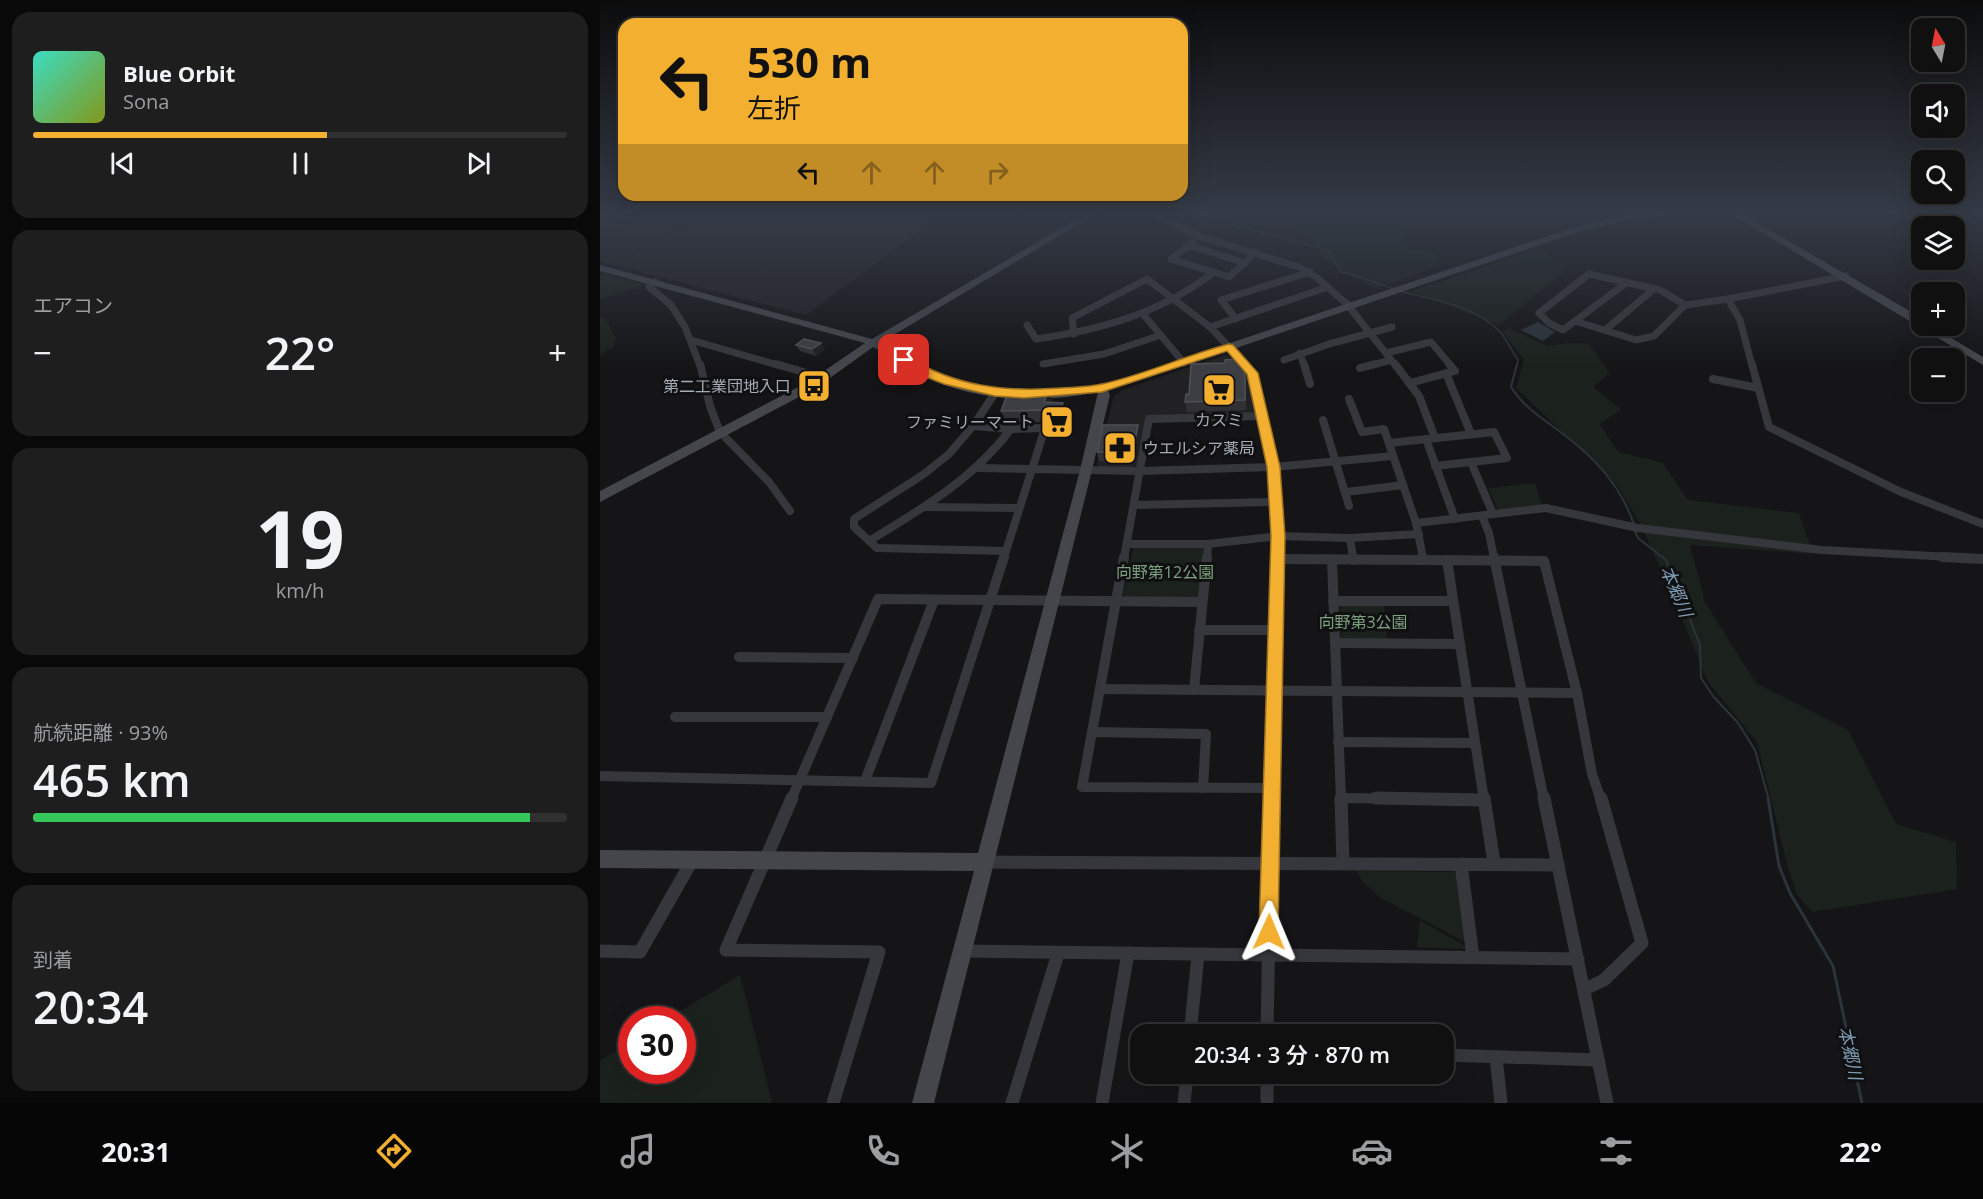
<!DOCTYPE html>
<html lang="ja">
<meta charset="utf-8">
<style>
body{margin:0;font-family:"Open Sans","Noto Sans JP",sans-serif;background:#1e1e1f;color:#f1f3f6;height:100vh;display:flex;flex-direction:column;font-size:22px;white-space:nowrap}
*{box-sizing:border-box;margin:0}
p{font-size:20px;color:#9c9d9f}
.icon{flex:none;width:33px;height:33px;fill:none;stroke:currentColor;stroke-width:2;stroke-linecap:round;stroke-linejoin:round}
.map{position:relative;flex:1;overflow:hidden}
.sheet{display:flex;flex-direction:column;gap:12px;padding:12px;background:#090909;width:600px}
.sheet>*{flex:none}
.guide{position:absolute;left:18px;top:18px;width:570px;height:183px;border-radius:18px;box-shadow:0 6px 24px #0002,0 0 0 2px #303031;background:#f3af30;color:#111;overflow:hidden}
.needle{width:39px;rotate:350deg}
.fabs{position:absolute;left:1311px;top:18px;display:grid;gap:12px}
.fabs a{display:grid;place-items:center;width:54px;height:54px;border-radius:12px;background:#101011;box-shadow:0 6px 24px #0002,0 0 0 2px #303031;font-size:30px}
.speed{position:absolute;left:18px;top:1006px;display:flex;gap:12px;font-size:30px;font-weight:700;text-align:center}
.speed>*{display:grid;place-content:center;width:78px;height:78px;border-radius:50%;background:#101011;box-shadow:0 6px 24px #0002,0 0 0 2px #303031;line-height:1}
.speed .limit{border:9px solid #d22;background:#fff;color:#111}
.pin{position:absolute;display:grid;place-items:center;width:51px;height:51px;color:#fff;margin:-26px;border-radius:12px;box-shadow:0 3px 9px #0006}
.me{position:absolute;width:66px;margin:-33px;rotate:1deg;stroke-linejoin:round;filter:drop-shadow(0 0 4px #0008)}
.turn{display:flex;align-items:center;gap:21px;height:126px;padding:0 30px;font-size:27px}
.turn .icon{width:78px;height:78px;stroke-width:2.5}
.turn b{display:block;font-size:42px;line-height:51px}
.lanes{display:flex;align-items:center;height:57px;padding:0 30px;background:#0003;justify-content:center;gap:30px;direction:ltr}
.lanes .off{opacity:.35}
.big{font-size:45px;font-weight:600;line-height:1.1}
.sheet .tile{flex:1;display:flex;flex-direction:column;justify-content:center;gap:9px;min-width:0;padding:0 21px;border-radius:18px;background:#1e1e1f}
.sheet .dial{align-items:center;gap:0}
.dial b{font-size:78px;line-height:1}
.song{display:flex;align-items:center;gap:18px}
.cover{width:72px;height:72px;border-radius:9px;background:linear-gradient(135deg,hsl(170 70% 55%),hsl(70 70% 35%))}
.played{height:6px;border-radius:3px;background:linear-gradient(90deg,#f3af30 55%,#303031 55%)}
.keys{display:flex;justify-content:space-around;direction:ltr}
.heat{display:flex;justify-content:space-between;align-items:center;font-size:33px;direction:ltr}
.charge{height:9px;border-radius:4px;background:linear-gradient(90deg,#34c759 93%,#303031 0)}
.trip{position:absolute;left:530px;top:1024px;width:324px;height:60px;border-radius:18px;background:#101011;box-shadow:0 6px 24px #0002,0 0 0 2px #303031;font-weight:600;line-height:60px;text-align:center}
.menu{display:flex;height:96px;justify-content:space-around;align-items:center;background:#060607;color:#9c9d9f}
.menu .icon{width:42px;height:42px}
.menu .selected{color:#f3af30}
.menu b{font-size:27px;color:#f1f3f6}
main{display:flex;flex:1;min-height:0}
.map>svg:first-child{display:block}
.built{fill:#212124}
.green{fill:#1b211c}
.water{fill:#2b343a}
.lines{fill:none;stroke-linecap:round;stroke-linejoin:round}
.stream-far2{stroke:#2b343a;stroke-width:1.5}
.stream-far1{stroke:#2b343a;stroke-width:2}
.stream{stroke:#2b343a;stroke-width:3}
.street-far3{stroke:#36373c;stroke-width:7}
.street-far2{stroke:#36373c;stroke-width:8}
.street-far1{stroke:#36373c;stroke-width:10}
.street{stroke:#36373c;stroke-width:13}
.secondary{fill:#44464c;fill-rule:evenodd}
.wall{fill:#313135}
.shaded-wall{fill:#202023}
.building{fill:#3d3e43;stroke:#4e5055;stroke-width:1.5}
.route{fill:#f3af30;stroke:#9e721f;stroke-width:1.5}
.labels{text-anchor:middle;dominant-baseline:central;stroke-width:6;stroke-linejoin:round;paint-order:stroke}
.poi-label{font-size:16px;fill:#a6acb7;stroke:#101012;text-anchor:end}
.park-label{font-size:16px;fill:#7da27f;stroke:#101012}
.water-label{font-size:18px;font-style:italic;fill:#7d9ab2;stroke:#101012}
</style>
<main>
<section class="sheet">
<div class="tile">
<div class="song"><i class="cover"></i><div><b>Blue Orbit</b><p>Sona</p></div></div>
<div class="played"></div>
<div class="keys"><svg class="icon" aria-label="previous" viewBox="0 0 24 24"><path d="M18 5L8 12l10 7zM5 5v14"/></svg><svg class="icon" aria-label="pause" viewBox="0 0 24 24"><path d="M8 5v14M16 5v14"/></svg><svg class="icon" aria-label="next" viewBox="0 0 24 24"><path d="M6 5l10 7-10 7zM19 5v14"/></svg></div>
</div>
<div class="tile"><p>エアコン</p>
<div class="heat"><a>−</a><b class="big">22°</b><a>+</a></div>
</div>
<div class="tile dial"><b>19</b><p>km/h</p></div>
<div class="tile"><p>航続距離 · 93%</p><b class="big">465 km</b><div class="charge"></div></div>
<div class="tile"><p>到着</p><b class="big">20:34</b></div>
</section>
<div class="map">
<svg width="1383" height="1103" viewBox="0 0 1383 1103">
<rect width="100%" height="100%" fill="#151517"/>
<g class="built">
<path d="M0 212H106L13 265 0 261Z"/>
<path d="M108 212H345L206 315 14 265Z"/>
<path d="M625 355 629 356 647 376 656 411 652 414 546 416 537 465 533 467 500 468 497 464 514 396 522 390Z"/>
</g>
<g class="green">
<path d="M711 212H846V216L800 218 809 249 838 251 837 267 774 289 719 256 716 239 700 233 703 214Z"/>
<path d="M941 248 968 268 899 325 811 291Z"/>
<path d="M6 274 45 285 0 299V277Z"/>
<path d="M0 316 6 319 16 339 13 348 0 354Z"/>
<path d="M909 328 947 346 966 343 989 344 1010 373 993 387 1021 409 1000 424 1018 452 1063 463 1088 500 1199 513 1213 554 1090 545 1105 602 1156 683 1248 730 1296 824 1356 842 1357 889 1212 912 1197 895 1186 860 1157 742 1108 682 1074 599 1040 523 1016 483 916 388 924 360 902 331Z"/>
<path d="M935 483 942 505 898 510 888 488Z"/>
<path d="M536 546 601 547 605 551 600 595 593 598H527L523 594 533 549Z"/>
<path d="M740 605H784L787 639 741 638Z"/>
<path d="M756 871 858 872 867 943 781 898 764 883Z"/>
<path d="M820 920 870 949 817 947Z"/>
<path d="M140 975 172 1103H0V1061L31 1041 32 1071H82V1020H66Z"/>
</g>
<path class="water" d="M938 322 955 332 943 341 921 330Z"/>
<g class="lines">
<g class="stream-far2">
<path d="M600 212 614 220 728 250 741 272C760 275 776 284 795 289"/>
<path d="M800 291C834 300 875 305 900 332 907 340 912 351 918 360L917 366"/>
</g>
<g class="stream-far1">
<path d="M917 364 911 387C924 408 944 419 963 434 994 457 1022 487 1034 525"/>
<path d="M1035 531 1038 538 1066 560 1100 645 1101 678 1113 696 1138 723 1155 750 1169 800"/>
</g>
<path class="stream" d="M1168 798 1179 866 1190 893 1233 966 1262 1103"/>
<g class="street-far3">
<path d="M550 212 599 236 699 267 716 277 747 304 796 366"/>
<path d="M588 245 645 263"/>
<path d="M571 259 629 277 655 253"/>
<path d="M571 259 593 242"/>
<path d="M55 282 49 287 71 305 85 327 100 366"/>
<path d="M1026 283 963 330 949 323 939 313 989 274 1060 290 1085 305 1128 299"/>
<path d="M543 314 584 363"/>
<path d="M636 319 621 300 710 272"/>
<path d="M975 321 1036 340 1054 336 1085 305"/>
<path d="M427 325 436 339C501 330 560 313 613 273"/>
<path d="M610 327 728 287"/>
<path d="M1005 330 1054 289"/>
<path d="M474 334 472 318 547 279 610 327 629 347"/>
<path d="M91 340 181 366"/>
<path d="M700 353 704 366"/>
<path d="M786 353 831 342 851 366"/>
<path d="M684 360 729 344 792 327"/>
<path d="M443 364 504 354 561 335"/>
<path d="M769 366 791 360"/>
<path d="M1152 366 1140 320 1128 299 1246 276"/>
</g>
<g class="street-far2">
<path d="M100 364 110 406 120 432 169 482 190 511"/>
<path d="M176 364 224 378"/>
<path d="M704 364 710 384"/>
<path d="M795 364 819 396 835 438"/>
<path d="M1152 364 1169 427 1301 492 1383 524"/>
<path d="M760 368 775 364"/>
<path d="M846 373 871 434"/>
<path d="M1113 379 1158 388"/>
<path d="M810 383 855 371 849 364"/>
<path d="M749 399 762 432 784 429 816 523 823 558"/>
<path d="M723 420 749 506"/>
<path d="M373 426 395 393"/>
<path d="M373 426 411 429 445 428 406 551 277 548 254 527V519L324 474 349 454Z"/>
<path d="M826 439 855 519"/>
<path d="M789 443 894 432 907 458 835 466"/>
<path d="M871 462 893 514"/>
<path d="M379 468 540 471 674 467 793 456"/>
<path d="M746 492 803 485"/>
<path d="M534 505 677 502"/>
<path d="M324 507 419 508"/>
<path d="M882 516 889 533 894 558"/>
<path d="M816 523 946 508 1038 528 1222 550 1369 558"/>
<path d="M750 538 753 558"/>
<path d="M269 541C322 509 373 479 411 429"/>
<path d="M527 544H608L678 536 750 538 819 534"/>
<path d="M403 558 406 551"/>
<path d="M524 558 549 419 663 416"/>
<path d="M607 558 608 544"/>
</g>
<g class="street-far1">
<path d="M524 557 482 787 671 788"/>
<path d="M753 557V560"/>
<path d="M822 557 823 560"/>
<path d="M894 557 944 800"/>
<path d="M1342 557 1383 559"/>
<path d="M677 559 944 561 977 693 992 774 1001 800"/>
<path d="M732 560 741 800"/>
<path d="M847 560 884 800"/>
<path d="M733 601H853"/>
<path d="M599 630H675"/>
<path d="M735 643 859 644"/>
<path d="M139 657 253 658"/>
<path d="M500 689 977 693"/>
<path d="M594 690 607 557"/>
<path d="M75 717H227"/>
<path d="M492 732 606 734 603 788"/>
<path d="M738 742 875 743"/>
<path d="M0 776 331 783 404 557"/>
<path d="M265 781 334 600"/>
<path d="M741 798 882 800"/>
<path d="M191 800 278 599 601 602"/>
</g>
<g class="street">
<path d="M192 798 126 950 279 952 233 1103"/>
<path d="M741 798 743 863"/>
<path d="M776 798 883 800"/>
<path d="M884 798 894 863"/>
<path d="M944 798 1007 1103"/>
<path d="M385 862 958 865"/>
<path d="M861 864 873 957"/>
<path d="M0 951 40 952 93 859"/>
<path d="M362 951 978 959"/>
<path d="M985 989 1004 980 1042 943 1001 798"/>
<path d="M590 1035 598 955"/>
<path d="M667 1035 670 863"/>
<path d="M843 1055 998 1060"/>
<path d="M896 1057 901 1103"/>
<path d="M667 1074V1103"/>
<path d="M412 1103 458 954"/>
<path d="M502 1103 528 953"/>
<path d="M584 1103 587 1074"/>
</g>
<g class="secondary">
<path d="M489 212H499L280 343C304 355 325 370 349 379 402 399 463 393 517 381L969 229C1002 221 1035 210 1069 212L1065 215 1022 221 975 233 636 348 657 373 680 467 685 536 679 863 676 869 670 872 664 869 661 863 671 536 668 467 647 374 627 351 508 390 510 395 492 470 334 1103H312L374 871 0 868V850L378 853 480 470 498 392C439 404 375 402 321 375 305 367 290 356 273 347L216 388 0 502V491L208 382 265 343 0 271V265L272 339Z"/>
<path d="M1128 212H1138L1322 318V326H1331L1383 357V365Z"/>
</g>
</g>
<g class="wall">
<path d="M196 345 225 349 216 356 200 351Z"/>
<path d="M646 379V410L587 412 585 402 589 394Z"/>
<path d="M452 401V402L466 414 461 430 451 429 449 424 445 422H405L401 411Z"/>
<path d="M538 425 540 434 535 462 499 461 497 452Z"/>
</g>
<g class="shaded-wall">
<path d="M221 343 225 349 216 356 212 349Z"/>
<path d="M449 390 452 401 448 414 444 402Z"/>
<path d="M463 403 466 414 461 430 458 418Z"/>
<path d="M538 425 540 434 535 462 533 452Z"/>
</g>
<g class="building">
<path d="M204 339 221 343 212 349 196 345Z"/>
<path d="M638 359 645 370V400L585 402 586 394H589L591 364 625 363V360Z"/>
<path d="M409 390H449L444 402 463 403 458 418H447V413L442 410 401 411Z"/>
<path d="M503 425H538L533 452H497Z"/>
</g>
<linearGradient id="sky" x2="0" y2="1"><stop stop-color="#0c0c0d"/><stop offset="0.58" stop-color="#353b47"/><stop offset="1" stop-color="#353b47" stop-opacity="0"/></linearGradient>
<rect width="1383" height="366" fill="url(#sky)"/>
<path class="route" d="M629 344 633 345 658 373 680 467 685 536 678 932 675 939 669 942 662 939 659 932 671 536 667 467 647 374 627 351 502 392 424 398 395 396 344 384 321 375 298 360 304 356 308 357C356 387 406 392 461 388 475 387 489 387 502 384 545 375 586 355 629 344Z"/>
<defs>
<g id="bus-square" transform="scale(1.725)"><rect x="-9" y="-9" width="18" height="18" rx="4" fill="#f3af30" stroke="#101012"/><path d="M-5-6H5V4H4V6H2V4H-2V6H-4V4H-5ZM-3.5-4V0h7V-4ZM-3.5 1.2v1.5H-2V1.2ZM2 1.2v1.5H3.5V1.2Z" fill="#111"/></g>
<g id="supermarket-square" transform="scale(1.725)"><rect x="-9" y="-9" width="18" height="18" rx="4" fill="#f3af30" stroke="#101012"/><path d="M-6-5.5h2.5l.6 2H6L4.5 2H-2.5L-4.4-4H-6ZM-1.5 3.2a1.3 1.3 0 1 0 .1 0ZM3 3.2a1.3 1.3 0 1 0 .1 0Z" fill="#111"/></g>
<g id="pharmacy-square" transform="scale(1.725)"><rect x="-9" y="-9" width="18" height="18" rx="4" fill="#f3af30" stroke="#101012"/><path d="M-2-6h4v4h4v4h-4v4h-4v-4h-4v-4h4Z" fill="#111"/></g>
</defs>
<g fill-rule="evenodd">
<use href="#bus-square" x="214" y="386"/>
<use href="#supermarket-square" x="619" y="390"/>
<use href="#supermarket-square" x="457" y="422"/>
<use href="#pharmacy-square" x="520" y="448"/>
</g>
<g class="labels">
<g class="poi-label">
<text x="191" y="386">第二工業団地入口</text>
<text x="619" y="420" text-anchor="middle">カスミ</text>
<text x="434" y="422">ファミリーマート</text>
<text x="543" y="448" text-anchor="start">ウエルシア薬局</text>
</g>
<g class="park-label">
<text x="565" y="572">向野第12公園</text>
<text x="763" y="622">向野第3公園</text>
</g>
<g class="water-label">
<text transform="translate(1077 591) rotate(67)">本郷川</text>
<text transform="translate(1251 1053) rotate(78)">本郷川</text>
</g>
</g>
</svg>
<div class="fabs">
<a><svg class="needle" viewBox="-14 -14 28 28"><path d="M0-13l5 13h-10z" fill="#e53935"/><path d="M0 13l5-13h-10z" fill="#9c9d9f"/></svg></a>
<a><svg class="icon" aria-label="sound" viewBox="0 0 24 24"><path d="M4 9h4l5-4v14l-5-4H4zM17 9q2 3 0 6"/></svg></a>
<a><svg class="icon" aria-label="search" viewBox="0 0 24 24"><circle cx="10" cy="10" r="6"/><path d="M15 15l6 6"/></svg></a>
<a><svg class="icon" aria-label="layers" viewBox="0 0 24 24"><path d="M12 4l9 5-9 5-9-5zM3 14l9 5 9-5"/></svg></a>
<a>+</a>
<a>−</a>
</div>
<div class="speed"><div class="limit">30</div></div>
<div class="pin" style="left:304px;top:360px;background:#d93025"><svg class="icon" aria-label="arrive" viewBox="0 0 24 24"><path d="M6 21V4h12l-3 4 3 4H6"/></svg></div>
<svg class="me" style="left:669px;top:932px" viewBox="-20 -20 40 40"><path d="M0-17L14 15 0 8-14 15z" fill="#f3af30" stroke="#fff" stroke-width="4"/></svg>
<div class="trip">20:34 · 3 分 · 870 m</div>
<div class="guide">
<div class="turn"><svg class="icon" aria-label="left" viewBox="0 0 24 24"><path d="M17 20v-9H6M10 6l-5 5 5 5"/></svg><div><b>530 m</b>左折</div></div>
<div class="lanes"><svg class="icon" aria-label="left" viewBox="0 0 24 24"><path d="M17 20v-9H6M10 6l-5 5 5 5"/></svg><svg class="icon off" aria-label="ahead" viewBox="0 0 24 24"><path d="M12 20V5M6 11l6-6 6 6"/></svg><svg class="icon off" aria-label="ahead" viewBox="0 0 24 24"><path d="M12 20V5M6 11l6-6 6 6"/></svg><svg class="icon off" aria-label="right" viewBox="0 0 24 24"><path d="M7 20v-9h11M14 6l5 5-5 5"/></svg></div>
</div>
</div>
</main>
<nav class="menu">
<b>20:31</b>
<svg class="icon selected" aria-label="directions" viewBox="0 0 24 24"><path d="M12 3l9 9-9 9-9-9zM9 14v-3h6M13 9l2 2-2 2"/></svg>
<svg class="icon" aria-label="music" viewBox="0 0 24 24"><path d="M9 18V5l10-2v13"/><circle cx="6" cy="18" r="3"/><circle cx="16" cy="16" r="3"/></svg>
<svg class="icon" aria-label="phone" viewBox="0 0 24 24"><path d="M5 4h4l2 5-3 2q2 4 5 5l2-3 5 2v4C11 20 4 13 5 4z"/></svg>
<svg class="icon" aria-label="climate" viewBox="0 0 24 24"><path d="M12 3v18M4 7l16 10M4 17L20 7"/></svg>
<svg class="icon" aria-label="car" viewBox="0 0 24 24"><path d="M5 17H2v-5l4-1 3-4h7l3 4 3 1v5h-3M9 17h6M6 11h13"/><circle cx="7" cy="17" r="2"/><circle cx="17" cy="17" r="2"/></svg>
<svg class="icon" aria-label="filters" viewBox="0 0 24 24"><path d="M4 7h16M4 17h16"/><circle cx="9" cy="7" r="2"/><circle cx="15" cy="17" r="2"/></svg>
<b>22°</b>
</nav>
